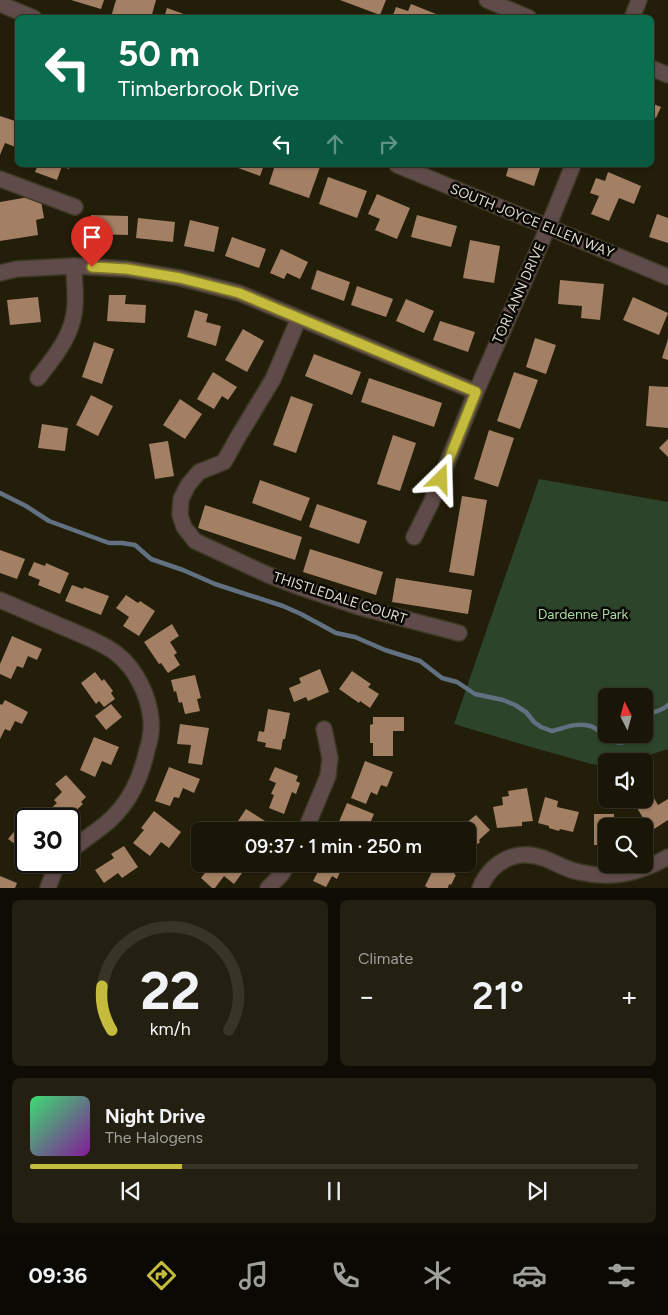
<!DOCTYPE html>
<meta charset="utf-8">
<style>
body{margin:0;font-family:Figtree,sans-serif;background:#231f11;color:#f1f3f6;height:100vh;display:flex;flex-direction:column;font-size:19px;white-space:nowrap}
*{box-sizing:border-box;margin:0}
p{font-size:16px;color:#9f9f9b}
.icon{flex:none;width:28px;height:28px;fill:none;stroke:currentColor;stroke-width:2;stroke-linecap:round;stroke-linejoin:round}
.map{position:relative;height:888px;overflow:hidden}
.side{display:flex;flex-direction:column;gap:12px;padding:12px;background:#0e0c04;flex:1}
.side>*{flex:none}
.hud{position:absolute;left:15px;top:15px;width:639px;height:152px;border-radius:8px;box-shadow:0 1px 4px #0004,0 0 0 1px #383528;background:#0b6e4f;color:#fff;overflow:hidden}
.needle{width:32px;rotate:354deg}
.buttons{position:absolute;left:598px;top:688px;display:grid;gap:10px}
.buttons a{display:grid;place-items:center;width:55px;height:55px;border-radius:8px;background:#1a1607;box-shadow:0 1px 4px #0004,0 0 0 1px #383528;font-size:25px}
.speed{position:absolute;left:15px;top:808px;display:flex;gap:10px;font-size:25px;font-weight:700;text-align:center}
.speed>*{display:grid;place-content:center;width:65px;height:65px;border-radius:50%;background:#1a1607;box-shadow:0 1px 4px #0004,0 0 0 1px #383528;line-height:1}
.speed .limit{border:2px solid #111;border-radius:8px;background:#fff;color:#111}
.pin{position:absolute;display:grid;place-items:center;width:42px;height:42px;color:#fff;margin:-51px -21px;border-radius:50% 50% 50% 0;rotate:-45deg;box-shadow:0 0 5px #0007}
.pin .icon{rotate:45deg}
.me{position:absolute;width:55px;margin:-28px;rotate:22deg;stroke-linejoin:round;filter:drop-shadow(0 0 4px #0008)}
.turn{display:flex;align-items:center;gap:18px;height:105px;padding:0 20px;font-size:22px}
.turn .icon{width:65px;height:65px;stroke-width:2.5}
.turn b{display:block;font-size:35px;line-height:42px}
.lanes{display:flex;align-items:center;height:48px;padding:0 20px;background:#0003;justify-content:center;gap:25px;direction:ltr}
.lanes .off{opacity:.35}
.big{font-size:38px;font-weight:600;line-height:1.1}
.side .card{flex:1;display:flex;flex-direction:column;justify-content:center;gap:8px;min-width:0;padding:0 18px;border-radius:8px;background:#231f11}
.side .dial{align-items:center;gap:0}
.dial svg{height:130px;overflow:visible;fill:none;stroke:#383528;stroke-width:7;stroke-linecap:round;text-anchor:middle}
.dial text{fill:#f1f3f6;stroke:none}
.song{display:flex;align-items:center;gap:15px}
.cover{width:60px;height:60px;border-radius:8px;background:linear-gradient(135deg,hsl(140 70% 55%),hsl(290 70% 35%))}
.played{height:5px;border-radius:2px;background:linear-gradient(90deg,#c5bc3d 25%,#383528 25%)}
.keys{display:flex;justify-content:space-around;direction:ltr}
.heat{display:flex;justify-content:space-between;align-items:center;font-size:28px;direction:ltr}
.side .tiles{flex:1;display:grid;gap:12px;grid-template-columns:1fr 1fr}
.card:last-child{grid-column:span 2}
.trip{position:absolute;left:191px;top:822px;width:285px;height:50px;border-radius:8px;background:#1a1607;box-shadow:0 1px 4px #0004,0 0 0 1px #383528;font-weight:600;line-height:50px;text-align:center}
.tabs{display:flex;height:80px;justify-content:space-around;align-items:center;background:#0a0903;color:#9f9f9b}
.tabs .icon{width:35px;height:35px}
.tabs .active{color:#c5bc3d}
.tabs b{font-size:22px;color:#f1f3f6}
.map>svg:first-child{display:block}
.green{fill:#2c442a;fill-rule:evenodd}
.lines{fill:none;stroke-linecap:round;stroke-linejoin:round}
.stream{stroke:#627182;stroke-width:4.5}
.building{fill:#a37f64}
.minor-casing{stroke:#3d3925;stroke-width:18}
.minor{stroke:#5f4b49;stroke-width:15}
.route-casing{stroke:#807a28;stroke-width:12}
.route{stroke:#c5bc3d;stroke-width:9}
.labels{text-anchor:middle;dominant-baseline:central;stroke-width:5;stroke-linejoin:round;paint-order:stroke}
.street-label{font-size:14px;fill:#dfdcd0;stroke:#0a0802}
.park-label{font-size:14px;fill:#a8d8a3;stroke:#0a0802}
</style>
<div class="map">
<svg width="668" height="888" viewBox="0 0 668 888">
<rect width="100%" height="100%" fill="#231e09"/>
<path class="green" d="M539 479 668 502V749L631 761H606V766L591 764 531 747 454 724ZM606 696H644V734H606Z"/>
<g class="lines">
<g class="stream">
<path d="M0 493 26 506 49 521 109 543H122L135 545 151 559 183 570 215 584 283 606 301 614 336 633 355 637 385 650 420 661 442 678 457 682 475 694 503 700 515 705 526 712 534 722 541 727 552 731C564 728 577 722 590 726 595 727 599 731 603 735 615 745 622 744 636 738L638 734"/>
<path d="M644 720C651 709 659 714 668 705"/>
</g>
</g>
<g class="building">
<path d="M71 0H104L101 9Z"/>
<path d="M116 0H156L151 18H113L111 17Z"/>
<path d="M340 0H386L380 15Z"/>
<path d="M411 4 436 14 435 18H392L396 7 408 11Z"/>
<path d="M167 8 192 17V18H164Z"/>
<path d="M651 103 661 107 656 118 651 116Z"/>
<path d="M0 116 18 122V148L5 143 0 155Z"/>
<path d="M38 165H70L69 169 62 166 57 180 35 172Z"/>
<path d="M230 165H264L260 176Z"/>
<path d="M275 165H313L320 167 309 198 269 184Z"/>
<path d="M509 165H541L534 186 506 176Z"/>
<path d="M608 172 641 186 634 204 619 198 609 221 591 214 599 196 590 193 596 178 605 181Z"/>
<path d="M328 177 367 191 357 218 319 204Z"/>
<path d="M377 194 410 208 397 239 375 230 380 219 368 214Z"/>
<path d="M40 195 44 218 36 220 38 235 0 241V202Z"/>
<path d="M657 214 668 218V243L649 237Z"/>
<path d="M91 215 128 216V235L91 234Z"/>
<path d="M417 215 457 226 451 247 411 237Z"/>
<path d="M138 218 175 222 173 242 136 238Z"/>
<path d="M190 220 219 227 214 252 184 246Z"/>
<path d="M232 237 266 249 259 268 225 256Z"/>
<path d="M470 240 500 246 494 283 463 278Z"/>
<path d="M281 249 308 262 300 279 287 273 284 279 270 273Z"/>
<path d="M317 270 350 282 344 301 311 289Z"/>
<path d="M560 280 604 284 600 320 581 318 582 306 558 304Z"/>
<path d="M357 286 393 299 386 317 351 305Z"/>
<path d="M109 295H126L125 304 146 305 145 323 107 321Z"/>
<path d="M38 297 41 322 10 325 7 300Z"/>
<path d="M633 297 668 313 659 335 623 320Z"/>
<path d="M406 299 434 311 424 333 396 321Z"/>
<path d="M195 310 208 314 206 322 221 326 216 346 187 337Z"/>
<path d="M440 321 475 332 468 352 433 340Z"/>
<path d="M243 329 264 341 247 372 225 360Z"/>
<path d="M535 338 556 345 546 374 526 367Z"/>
<path d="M668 339V360L662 358Z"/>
<path d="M94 342 114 349 102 384 82 377Z"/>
<path d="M314 354 361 372 352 395 305 376Z"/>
<path d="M213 372 237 387 228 400 222 396 214 409 197 399Z"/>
<path d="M514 372 538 380 520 429 497 421Z"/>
<path d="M369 378 442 403 434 427 361 402Z"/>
<path d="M649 386 668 387V428L646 426Z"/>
<path d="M91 395 113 406 98 436 76 425Z"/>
<path d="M291 396 313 404 296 453 273 445Z"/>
<path d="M180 399 202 414 185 439 163 425Z"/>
<path d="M42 424 68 428 65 451 38 448Z"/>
<path d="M489 430 514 438 498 487 474 479Z"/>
<path d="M393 435 416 443 400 491 377 484Z"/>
<path d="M668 439V457L659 448Z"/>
<path d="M168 441 174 476 155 479 149 444Z"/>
<path d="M260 480 310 498 301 521 252 503Z"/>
<path d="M462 496 487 500 474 576 449 572Z"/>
<path d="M317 504 367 521 359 544 309 527Z"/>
<path d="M205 505 302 537 295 560 198 528Z"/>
<path d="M310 549 383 572 376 595 303 572Z"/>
<path d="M0 550 25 559 17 579 0 573Z"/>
<path d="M34 562 45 566 46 563 69 573 60 594 38 585 40 580 28 575Z"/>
<path d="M396 578 472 590 468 614 392 602Z"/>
<path d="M72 585 83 589 84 587 109 596 101 615 65 601Z"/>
<path d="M126 595 138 603 140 601 155 611 139 636 123 626 129 617 116 608Z"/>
<path d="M172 624 179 636 170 642 177 653 174 655 180 665 168 673 161 663 159 664 144 642Z"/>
<path d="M12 636 42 649 37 660 28 656 23 668 17 666 11 679 0 674V664Z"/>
<path d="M320 669 329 692 308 701 306 697 294 702 289 688 301 683 299 678Z"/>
<path d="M352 671 371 684 368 687 379 694 370 708 360 701 359 703 339 689Z"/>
<path d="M95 672 102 681 104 679 113 691 111 693 115 699 104 707 99 701 96 704 81 683Z"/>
<path d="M195 675 201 698 197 699 200 711 185 714 182 702 179 703 176 691 174 692 171 680Z"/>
<path d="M5 700 28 712 22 724 15 721 10 731 5 729 0 739V704L2 705Z"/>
<path d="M111 704 122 717 106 730 95 716Z"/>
<path d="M268 709 290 713 285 739H283L281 750 265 747 266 743 257 741 259 731 264 732Z"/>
<path d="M373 717H404V731H393V756H373V743H370V725L373 724Z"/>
<path d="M180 724 209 728 202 765 188 763 191 745 177 744Z"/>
<path d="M94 737 119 747 111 765 102 761 95 777 80 770Z"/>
<path d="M365 761 393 772 387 787 381 785 377 795 371 792 366 804 351 798Z"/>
<path d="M169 767 200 779 194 793 183 788 179 798 174 797 170 806 155 801Z"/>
<path d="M275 767 298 776 296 781 300 783 296 794 292 792 284 814 269 808 274 795 271 794 276 783 269 780Z"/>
<path d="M66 775 86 797 81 802 83 804 69 817 67 815 63 819H53L47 812 57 803 54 800 62 792 55 784Z"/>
<path d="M527 788 533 821 522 822V826L497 828 493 807 503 805 502 797 509 796 508 791Z"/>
<path d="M651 793 658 805 668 799V820L651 831 634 803 641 799H644V797Z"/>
<path d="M545 797 558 801 557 807 579 812 573 832 560 829 559 831 549 828V826L538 823Z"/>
<path d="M347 803 374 814 369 826 363 823 359 831H335Z"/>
<path d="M246 809 276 828 273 831H247L249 828 238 821Z"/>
<path d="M28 810 39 819H26V843L22 849 8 839 18 827 17 825Z"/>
<path d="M154 811 181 832 169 848 161 842 150 856 133 843 144 830 141 828Z"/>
<path d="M594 814H614V822H631V826H606V845H594Z"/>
<path d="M476 815 490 830 479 840 480 842 472 849 471 847 468 849V831H456Z"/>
<path d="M124 846 138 867 122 878 118 873 104 883 95 870 114 858 111 854Z"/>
<path d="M212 864H238L245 869 234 884 224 876 215 888H212L201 878Z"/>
<path d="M322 864H351L348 870 342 868 337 879 332 876 326 887 313 881Z"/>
<path d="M436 864H459L454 874 456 875 451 885 449 884 448 888H428L425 886Z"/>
<path d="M0 876 17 883 15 888H0Z"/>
</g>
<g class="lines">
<g class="minor-casing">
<g id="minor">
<path d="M487 0 529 18"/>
<path d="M0 4 34 18"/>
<path d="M632 18 639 0"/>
<path d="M651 68 668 75"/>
<path d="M397 165 548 227 668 277"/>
<path d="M0 179 75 207"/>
<path d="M0 273 17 269 74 266 127 269 180 278 239 293 476 392"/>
<path d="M299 318 273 379 238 437 224 462 199 472 188 485 181 499 180 515 184 527 195 541 266 574 302 588 359 607 459 633"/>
<path d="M38 378C55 356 74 334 75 305 76 292 74 279 74 266"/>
<path d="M414 537 431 503 476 392 548 227 573 165"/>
<path d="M0 600C23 610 47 620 70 630 86 637 103 643 117 654 136 669 149 696 151 720 152 730 150 741 147 750 142 773 132 797 116 814 102 830 83 838 69 853"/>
<path d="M305 831 328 776 330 758 324 729"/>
<path d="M48 888 54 872 61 861"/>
<path d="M268 888 281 875 288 864"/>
<path d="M480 888C491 862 516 848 543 858 555 862 566 870 579 872 612 880 640 873 668 857"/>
</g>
</g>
<use href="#minor" class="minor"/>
</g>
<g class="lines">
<g class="route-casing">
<path id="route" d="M92 267 127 269 180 278 239 293 476 392 441 479"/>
</g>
<use href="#route" class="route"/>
</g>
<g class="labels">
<g class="street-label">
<text transform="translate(532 221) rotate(22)">SOUTH JOYCE ELLEN WAY</text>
<text transform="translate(519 293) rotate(-66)">TORI ANN DRIVE</text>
<text transform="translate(340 598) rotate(18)">THISTLEDALE COURT</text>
</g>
<g class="park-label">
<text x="583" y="614">Dardenne Park</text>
</g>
</g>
</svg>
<div class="buttons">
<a><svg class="needle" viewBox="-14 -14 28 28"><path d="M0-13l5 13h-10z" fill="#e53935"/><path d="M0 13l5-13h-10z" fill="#9f9f9b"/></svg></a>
<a><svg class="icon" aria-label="sound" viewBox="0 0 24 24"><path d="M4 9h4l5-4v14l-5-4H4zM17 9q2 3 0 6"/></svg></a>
<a><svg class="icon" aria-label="search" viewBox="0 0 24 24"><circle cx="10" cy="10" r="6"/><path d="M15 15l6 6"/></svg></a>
</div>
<div class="speed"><div class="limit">30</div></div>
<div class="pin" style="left:92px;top:267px;background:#d93025"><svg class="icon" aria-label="arrive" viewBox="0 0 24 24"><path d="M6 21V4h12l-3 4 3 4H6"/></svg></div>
<svg class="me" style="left:441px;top:479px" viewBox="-20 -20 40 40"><path d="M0-17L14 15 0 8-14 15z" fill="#c5bc3d" stroke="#fff" stroke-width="4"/></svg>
<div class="trip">09:37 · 1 min · 250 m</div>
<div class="hud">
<div class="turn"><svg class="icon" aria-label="left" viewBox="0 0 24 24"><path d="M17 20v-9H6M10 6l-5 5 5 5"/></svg><div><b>50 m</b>Timberbrook Drive</div></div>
<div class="lanes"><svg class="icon" aria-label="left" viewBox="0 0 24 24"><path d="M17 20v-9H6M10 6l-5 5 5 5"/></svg><svg class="icon off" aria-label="ahead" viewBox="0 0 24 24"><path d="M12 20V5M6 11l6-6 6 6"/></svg><svg class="icon off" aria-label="right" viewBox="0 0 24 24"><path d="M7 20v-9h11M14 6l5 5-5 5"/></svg></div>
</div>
</div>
<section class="side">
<div class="tiles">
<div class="card dial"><svg viewBox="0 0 100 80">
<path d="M14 69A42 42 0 1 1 86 69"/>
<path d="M14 69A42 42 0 0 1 8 42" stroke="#c5bc3d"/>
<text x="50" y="56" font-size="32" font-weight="700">22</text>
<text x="50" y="72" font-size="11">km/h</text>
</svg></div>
<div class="card"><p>Climate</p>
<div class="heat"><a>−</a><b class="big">21°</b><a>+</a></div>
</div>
<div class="card">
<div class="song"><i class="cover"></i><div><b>Night Drive</b><p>The Halogens</p></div></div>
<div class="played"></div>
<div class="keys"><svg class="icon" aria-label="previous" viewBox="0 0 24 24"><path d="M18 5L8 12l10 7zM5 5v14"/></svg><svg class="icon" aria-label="pause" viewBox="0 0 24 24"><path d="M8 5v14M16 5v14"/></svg><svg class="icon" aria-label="next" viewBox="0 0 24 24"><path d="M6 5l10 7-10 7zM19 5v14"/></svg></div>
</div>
</div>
</section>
<nav class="tabs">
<b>09:36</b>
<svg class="icon active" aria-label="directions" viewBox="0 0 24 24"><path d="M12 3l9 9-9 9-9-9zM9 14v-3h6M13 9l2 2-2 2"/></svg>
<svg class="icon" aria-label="music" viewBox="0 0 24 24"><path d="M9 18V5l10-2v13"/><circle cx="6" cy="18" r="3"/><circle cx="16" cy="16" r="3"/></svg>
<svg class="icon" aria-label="phone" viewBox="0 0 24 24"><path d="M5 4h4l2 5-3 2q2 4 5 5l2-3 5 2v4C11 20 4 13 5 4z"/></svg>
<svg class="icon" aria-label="climate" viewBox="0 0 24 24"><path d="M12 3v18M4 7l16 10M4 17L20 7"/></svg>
<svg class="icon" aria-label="car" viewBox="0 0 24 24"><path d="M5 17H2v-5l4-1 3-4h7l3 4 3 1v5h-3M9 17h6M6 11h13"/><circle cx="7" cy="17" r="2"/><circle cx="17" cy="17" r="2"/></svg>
<svg class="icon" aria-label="filters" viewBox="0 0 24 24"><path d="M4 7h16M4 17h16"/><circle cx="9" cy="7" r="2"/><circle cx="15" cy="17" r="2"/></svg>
</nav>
